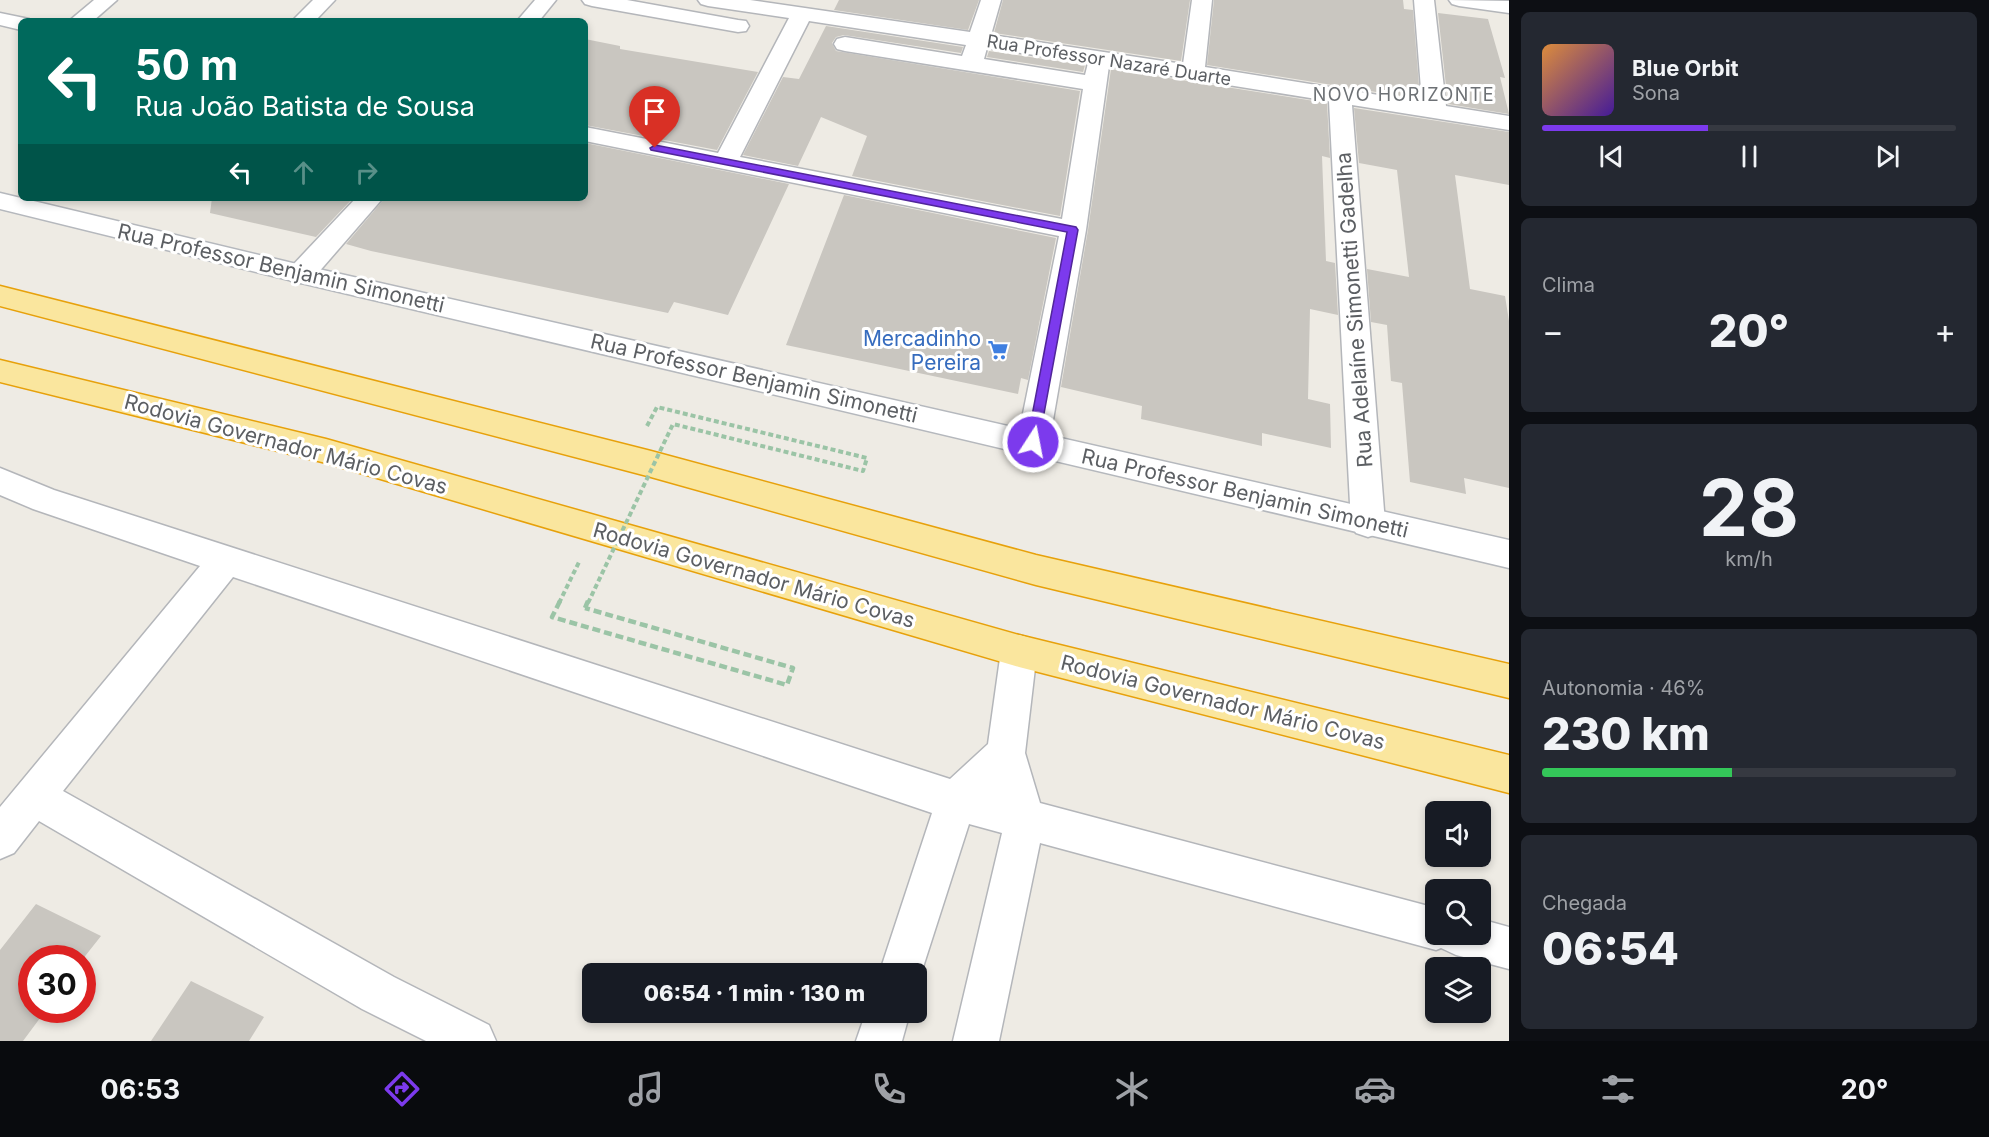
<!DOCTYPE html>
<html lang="pt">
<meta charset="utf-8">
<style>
body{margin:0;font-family:Inter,sans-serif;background:#242831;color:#f1f3f6;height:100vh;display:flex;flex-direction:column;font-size:22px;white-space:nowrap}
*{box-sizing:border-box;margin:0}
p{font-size:20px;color:#9ea1a6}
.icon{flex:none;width:33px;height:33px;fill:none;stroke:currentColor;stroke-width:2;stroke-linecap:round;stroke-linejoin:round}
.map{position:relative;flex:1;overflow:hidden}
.side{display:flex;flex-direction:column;gap:12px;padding:12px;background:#0d0f14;width:480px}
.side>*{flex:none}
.top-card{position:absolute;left:18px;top:18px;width:570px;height:183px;border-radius:9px;box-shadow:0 3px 9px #0003;background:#00695c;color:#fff;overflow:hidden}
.fabs{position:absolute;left:1425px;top:801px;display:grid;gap:12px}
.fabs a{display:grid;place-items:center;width:66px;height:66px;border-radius:9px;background:#171b24;box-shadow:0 3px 9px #0003;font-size:30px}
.speed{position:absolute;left:18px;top:945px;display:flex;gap:12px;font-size:30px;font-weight:700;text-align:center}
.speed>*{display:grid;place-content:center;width:78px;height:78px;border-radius:50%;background:#171b24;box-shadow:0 3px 9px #0003;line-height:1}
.speed .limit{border:9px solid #d22;background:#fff;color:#111}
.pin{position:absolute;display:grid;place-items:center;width:51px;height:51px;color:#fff;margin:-62px -26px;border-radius:50% 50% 50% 0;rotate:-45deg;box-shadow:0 0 6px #0007}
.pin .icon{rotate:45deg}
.me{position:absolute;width:66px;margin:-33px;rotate:11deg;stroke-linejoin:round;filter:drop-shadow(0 0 4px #0008)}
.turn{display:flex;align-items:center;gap:21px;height:126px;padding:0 18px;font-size:27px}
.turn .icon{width:78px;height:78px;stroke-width:2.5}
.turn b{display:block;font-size:42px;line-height:51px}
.lanes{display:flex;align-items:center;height:57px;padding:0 18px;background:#0003;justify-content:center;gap:30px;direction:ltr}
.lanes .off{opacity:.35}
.big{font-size:45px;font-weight:800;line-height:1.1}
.side .card{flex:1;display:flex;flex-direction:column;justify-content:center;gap:9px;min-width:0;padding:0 21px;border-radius:9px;background:#242831}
.side .dial{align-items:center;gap:0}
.dial b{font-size:78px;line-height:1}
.song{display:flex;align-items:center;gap:18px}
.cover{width:72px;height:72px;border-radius:9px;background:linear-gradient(135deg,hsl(30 70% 55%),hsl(260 70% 35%))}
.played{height:6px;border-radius:3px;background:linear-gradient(90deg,#7c3aed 40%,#363941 40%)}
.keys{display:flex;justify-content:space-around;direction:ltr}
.heat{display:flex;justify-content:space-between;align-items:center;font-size:33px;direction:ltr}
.charge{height:9px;border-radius:4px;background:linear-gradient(90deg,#34c759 46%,#363941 0)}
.trip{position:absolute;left:582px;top:963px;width:345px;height:60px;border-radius:9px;background:#171b24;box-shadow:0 3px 9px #0003;font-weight:800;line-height:60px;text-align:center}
.tab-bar{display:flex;height:96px;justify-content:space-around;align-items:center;background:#090b0e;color:#9ea1a6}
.tab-bar .icon{width:42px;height:42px}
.tab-bar .selected{color:#7c3aed}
.tab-bar b{font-size:27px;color:#f1f3f6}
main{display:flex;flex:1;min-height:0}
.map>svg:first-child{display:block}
.building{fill:#c9c6c0}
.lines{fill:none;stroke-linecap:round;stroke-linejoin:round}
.minor-casing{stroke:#b4b6ba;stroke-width:3}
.secondary-casing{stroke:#b5b8bd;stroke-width:3}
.trunk-casing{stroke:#e7a10b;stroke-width:3}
.path-far1{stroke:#9bc4a6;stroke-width:4;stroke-dasharray:5 3;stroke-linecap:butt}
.path{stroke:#9bc4a6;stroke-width:4.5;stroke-dasharray:8 4;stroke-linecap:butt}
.minor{fill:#fff;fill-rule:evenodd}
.secondary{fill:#fff;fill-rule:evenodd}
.trunk{fill:#fae69e;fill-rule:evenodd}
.path-bridge-far1{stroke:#9bc4a6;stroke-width:4;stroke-dasharray:5 3;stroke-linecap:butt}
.path-bridge{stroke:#9bc4a6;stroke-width:4.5;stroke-dasharray:8 4;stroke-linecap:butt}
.route{fill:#7c3aed;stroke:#51269a;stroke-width:1.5}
.labels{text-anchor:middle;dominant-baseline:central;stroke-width:6;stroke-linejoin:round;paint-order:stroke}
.far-street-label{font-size:18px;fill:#5c5f63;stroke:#fff}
.far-neighbourhood-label{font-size:18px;letter-spacing:1.5px;fill:#6d7175;stroke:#fff}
.street-label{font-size:21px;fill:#5c5f63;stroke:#fff}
.shop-label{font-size:21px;fill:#366cbe;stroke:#fff;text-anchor:end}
</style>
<main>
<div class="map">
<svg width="1509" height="1041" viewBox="0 0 1509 1041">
<rect width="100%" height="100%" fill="#eeebe4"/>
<g class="building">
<path d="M839 0H979L968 30 834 10Z"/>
<path d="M1003 0H1190L1181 61 994 33Z"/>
<path d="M1214 0H1403L1404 9 1413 10 1420 99 1207 65Z"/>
<path d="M1438 13 1488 19 1505 78 1500 77 1509 114 1448 104Z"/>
<path d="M826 26 963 47 961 53 844 35 836 37 832 43 836 51 1080 91 1060 216 852 176 867 136 821 117 798 166 743 155 783 77 799 79Z"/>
<path d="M585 39 620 46V49L758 72 717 150 585 125Z"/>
<path d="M989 51 1085 65 1083 72 987 57Z"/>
<path d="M1111 69 1327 103 1330 158 1322 156 1326 261 1335 263 1338 315 1310 309 1308 399 1330 404 1331 448 1262 433V446L1209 434 1141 419 1142 406 1061 387 1088 230Z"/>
<path d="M1354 108 1509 132V185L1455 175 1470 289 1505 296 1509 321V488L1464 478 1466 494 1410 482 1402 383 1391 381 1387 325 1371 322 1367 269 1409 277 1397 170 1359 163Z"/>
<path d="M585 143 789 184 728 315 674 302 668 313 371 251 346 244 385 198H585Z"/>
<path d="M844 195 1056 238 1028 380 1021 378 1018 394 786 345Z"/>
<path d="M212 198H353L316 237 210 213Z"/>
<path d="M36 904 101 936 82 960V958H32V1010H46L23 1041H0V950Z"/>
<path d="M191 981 264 1017 249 1041H151Z"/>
</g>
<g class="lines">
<g class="minor-casing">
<g id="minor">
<path d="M94 0H117L93 21H69Z"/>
<path d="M313 0H335L315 21H292Z"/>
<path d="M535 0H556L539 21H517Z"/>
<path d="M582 0H627L738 20 746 21 749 26 746 31 738 32 592 6 585 4Z"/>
<path d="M698 0H750L970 32 981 0H1001L991 35 1183 64 1192 0H1212L1205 67 1422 102 1414 0H1434L1446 106 1509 116V130L1352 105 1385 523 1380 533 1368 537 1356 533 1351 523 1329 101 1109 66 1086 230 1049 443 1044 452 1033 455 1022 452 1017 443 1059 236 585 141V127L718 153 789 18 708 6 701 4ZM809 21 966 45 962 56 845 37 837 39 834 44 837 49 845 51 1083 89 1062 219 740 157ZM987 48 1088 63 1085 75 984 59Z"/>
<path d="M1449 0 1509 1V13L1459 6 1452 4Z"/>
<path d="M0 13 29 19 30 21H21V30L0 25Z"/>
<path d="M356 198H383L311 281 301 283 291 281 287 274 291 267Z"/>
<path d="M0 468 54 490 950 779 988 744 1001 651 1006 639 1019 635 1032 639 1037 651 1025 753 1040 803 1436 908V934H1480V919L1509 927V969L1456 955 1441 948 1436 950 1040 843 999 1041H953L1002 833 969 824 916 989V974H879L932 813 233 577 63 791 394 977 489 1025 496 1041H426L362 1009 39 821 14 853 0 859V807L200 566 33 509 0 495Z"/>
<path d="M866 1012H910L902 1041H856Z"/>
</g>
</g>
<g class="secondary-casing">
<path id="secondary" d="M0 193 301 265 1509 540V568L301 283 0 209Z"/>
</g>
<g class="trunk-casing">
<g id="trunk">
<path d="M0 286 651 451 1036 555 1509 664V698L1036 585 651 477 0 306Z"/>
<path d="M0 360 326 439 1019 635 1509 755V793L1019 667 326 463 0 382Z"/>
</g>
</g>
<g class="path-far1">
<path d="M647 426 657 407 867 458 863 471 673 424"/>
<path d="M559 603 580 560"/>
</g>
<path class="path" d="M560 601 552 617 787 685 793 668 585 608"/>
<use href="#minor" class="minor"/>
<use href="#secondary" class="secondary"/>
<use href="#trunk" class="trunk"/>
<path class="path-bridge-far1" d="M588 603 673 424"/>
<path class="path-bridge" d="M585 608 588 601"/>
</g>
<path class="route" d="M655 145 1076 227 1078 230 1038 446H1029L1027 442 1067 232 651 150 650 148Z"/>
<defs>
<g id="supermarket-bare" transform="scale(1.62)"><path d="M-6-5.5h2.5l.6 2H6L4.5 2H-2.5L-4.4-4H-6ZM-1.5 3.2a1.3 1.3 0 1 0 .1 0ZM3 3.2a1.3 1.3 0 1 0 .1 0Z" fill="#3f7fe0" stroke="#fff" stroke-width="2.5" paint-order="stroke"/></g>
</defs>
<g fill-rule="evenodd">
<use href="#supermarket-bare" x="998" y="350"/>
</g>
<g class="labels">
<g class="far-street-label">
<text transform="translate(1109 60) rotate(9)">Rua Professor Nazaré Duarte</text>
</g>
<g class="far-neighbourhood-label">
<text x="1404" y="94">NOVO HORIZONTE</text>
</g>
<g class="street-label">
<text transform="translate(281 268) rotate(13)">Rua Professor Benjamin Simonetti</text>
<text transform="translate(1354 310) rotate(-94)">Rua Adelaíne Simonetti Gadelha</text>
<text transform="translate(754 378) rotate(13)">Rua Professor Benjamin Simonetti</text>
<text transform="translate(286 444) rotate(15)">Rodovia Governador Mário Covas</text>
<text transform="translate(1245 493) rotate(13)">Rua Professor Benjamin Simonetti</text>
<text transform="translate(754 575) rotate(16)">Rodovia Governador Mário Covas</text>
<text transform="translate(1223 702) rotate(14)">Rodovia Governador Mário Covas</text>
</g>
<g class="shop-label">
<text x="981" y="338">Mercadinho<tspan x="981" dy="24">Pereira</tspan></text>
</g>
</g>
</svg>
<div class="fabs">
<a><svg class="icon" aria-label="sound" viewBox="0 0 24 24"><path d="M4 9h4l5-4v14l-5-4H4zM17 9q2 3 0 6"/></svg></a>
<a><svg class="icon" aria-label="search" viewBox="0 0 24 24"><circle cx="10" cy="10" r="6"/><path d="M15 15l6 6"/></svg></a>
<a><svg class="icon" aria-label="layers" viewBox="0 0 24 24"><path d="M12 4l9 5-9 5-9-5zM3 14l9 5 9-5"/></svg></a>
</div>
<div class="speed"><div class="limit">30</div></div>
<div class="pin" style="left:655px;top:148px;background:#d93025"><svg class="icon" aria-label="arrive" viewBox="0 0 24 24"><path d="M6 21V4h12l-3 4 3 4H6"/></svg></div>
<svg class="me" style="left:1033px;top:442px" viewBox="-20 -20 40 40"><circle r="17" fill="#7c3aed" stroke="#fff" stroke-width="3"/><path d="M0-11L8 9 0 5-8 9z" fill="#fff"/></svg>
<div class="trip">06:54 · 1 min · 130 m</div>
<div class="top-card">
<div class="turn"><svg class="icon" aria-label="left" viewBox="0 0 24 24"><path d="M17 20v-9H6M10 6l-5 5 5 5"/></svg><div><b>50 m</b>Rua João Batista de Sousa</div></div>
<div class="lanes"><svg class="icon" aria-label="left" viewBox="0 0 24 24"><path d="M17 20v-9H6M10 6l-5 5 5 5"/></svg><svg class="icon off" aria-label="ahead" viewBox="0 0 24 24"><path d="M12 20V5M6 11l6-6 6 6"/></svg><svg class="icon off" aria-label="right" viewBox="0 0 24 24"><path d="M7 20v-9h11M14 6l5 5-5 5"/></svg></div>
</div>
</div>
<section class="side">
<div class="card">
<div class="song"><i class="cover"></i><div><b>Blue Orbit</b><p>Sona</p></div></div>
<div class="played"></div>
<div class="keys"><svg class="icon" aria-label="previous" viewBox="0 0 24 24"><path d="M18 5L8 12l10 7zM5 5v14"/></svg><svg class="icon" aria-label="pause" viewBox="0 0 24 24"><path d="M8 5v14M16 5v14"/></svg><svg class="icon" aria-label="next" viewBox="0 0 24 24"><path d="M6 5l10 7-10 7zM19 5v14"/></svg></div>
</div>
<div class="card"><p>Clima</p>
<div class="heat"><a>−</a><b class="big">20°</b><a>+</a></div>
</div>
<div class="card dial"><b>28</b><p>km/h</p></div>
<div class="card"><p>Autonomia · 46%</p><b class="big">230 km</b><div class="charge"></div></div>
<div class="card"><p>Chegada</p><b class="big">06:54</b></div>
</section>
</main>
<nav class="tab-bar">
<b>06:53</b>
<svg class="icon selected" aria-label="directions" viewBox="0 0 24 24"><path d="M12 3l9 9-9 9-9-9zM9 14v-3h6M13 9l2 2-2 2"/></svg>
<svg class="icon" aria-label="music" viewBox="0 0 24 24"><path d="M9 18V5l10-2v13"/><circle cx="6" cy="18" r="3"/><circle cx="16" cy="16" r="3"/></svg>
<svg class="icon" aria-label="phone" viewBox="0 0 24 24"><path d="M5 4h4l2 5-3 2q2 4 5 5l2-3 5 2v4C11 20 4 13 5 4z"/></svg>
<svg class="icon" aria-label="climate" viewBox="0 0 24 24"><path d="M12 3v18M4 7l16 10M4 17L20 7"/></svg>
<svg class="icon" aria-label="car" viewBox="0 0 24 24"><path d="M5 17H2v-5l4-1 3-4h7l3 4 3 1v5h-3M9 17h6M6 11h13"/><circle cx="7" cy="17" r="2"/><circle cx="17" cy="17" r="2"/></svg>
<svg class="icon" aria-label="filters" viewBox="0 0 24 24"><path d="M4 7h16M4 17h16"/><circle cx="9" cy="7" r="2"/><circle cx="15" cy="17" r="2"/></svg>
<b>20°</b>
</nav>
